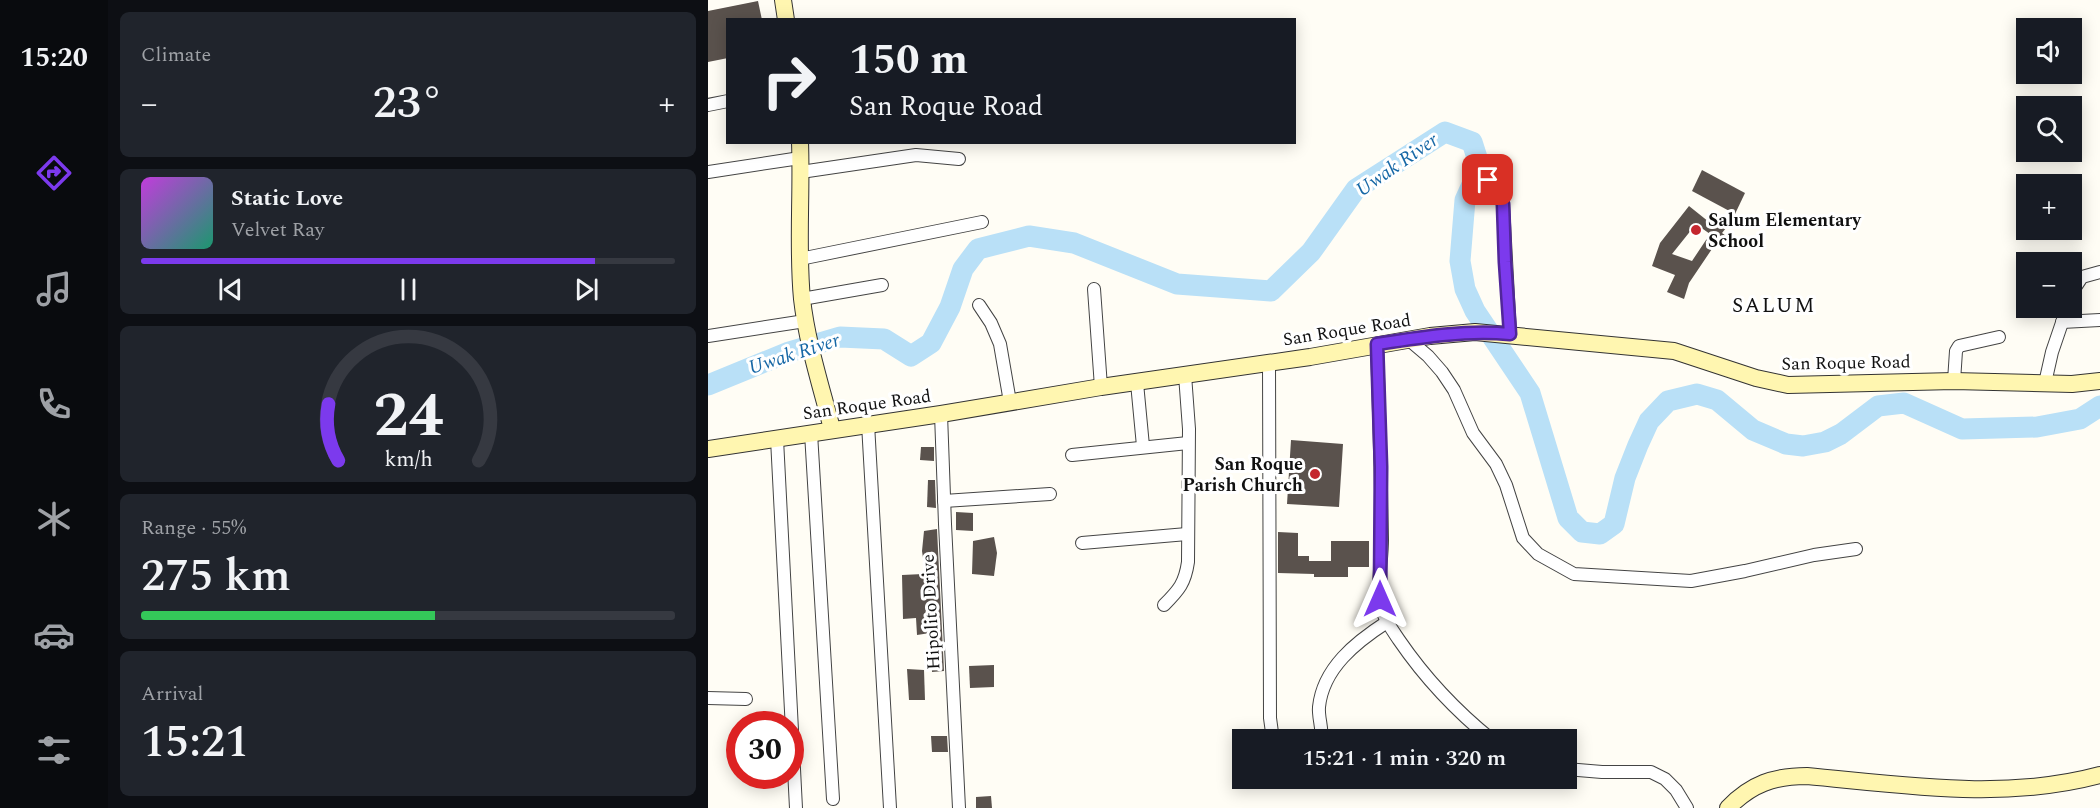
<!DOCTYPE html>
<meta charset="utf-8">
<style>
body{margin:0;font-family:Spectral,serif;background:#20242c;color:#f1f3f6;height:100vh;display:flex;flex-direction:column;font-size:22px;white-space:nowrap}
*{box-sizing:border-box;margin:0}
p{font-size:20px;color:#9ea1a6}
.icon{flex:none;width:33px;height:33px;fill:none;stroke:currentColor;stroke-width:2;stroke-linecap:round;stroke-linejoin:round}
.map{position:relative;flex:1;overflow:hidden}
.panel{display:flex;flex-direction:column;gap:12px;padding:12px;background:#0d0f14;width:600px}
.panel>*{flex:none}
.banner{position:absolute;left:18px;top:18px;width:570px;height:126px;border-radius:0px;box-shadow:0 3px 15px #0003;background:#171b24;color:#f1f3f6;overflow:hidden}
.fabs{position:absolute;left:1308px;top:18px;display:grid;gap:12px}
.fabs a{display:grid;place-items:center;width:66px;height:66px;border-radius:0px;background:#171b24;box-shadow:0 3px 15px #0003;font-size:30px}
.speed{position:absolute;left:18px;top:711px;display:flex;gap:12px;font-size:30px;font-weight:700;text-align:center}
.speed>*{display:grid;place-content:center;width:78px;height:78px;border-radius:50%;background:#171b24;box-shadow:0 3px 15px #0003;line-height:1}
.speed .limit{border:9px solid #d22;background:#fff;color:#111}
.pin{position:absolute;display:grid;place-items:center;width:51px;height:51px;color:#fff;margin:-26px;border-radius:12px;box-shadow:0 3px 9px #0006}
.me{position:absolute;width:66px;margin:-33px;rotate:0deg;stroke-linejoin:round;filter:drop-shadow(0 0 4px #0008)}
.turn{display:flex;align-items:center;gap:21px;height:126px;padding:0 24px;font-size:27px}
.turn .icon{width:78px;height:78px;stroke-width:2.5}
.turn b{display:block;font-size:42px;line-height:51px}
.big{font-size:45px;font-weight:600;line-height:1.1}
.panel .card{flex:1;display:flex;flex-direction:column;justify-content:center;gap:9px;min-width:0;padding:0 21px;border-radius:9px;background:#20242c}
.panel .dial{align-items:center;gap:0}
.dial svg{height:156px;overflow:visible;fill:none;stroke:#363941;stroke-width:7;stroke-linecap:round;text-anchor:middle}
.dial text{fill:#f1f3f6;stroke:none}
.song{display:flex;align-items:center;gap:18px}
.cover{width:72px;height:72px;border-radius:9px;background:linear-gradient(135deg,hsl(290 70% 55%),hsl(160 70% 35%))}
.played{height:6px;border-radius:3px;background:linear-gradient(90deg,#7c3aed 85%,#363941 85%)}
.keys{display:flex;justify-content:space-around;direction:ltr}
.heat{display:flex;justify-content:space-between;align-items:center;font-size:33px;direction:ltr}
.charge{height:9px;border-radius:4px;background:linear-gradient(90deg,#34c759 55%,#363941 0)}
.trip{position:absolute;left:524px;top:729px;width:345px;height:60px;border-radius:0px;background:#171b24;box-shadow:0 3px 15px #0003;font-weight:600;line-height:60px;text-align:center}
main{display:flex;flex:1;min-height:0}
.dock{display:flex;flex-direction:column;width:108px;justify-content:space-around;align-items:center;background:#090b0e;color:#9ea1a6}
.dock .icon{width:42px;height:42px}
.dock .active{color:#7c3aed}
.dock b{font-size:27px;color:#f1f3f6}
.map>svg:first-child{display:block}
.lines{fill:none;stroke-linecap:round;stroke-linejoin:round}
.river{stroke:#b9e0f7;stroke-width:21}
.building{fill:#5a524d;fill-rule:evenodd}
.street-casing{stroke:#444;stroke-width:14}
.secondary-casing{stroke:#333;stroke-width:18}
.street{stroke:#fff;stroke-width:12}
.secondary{stroke:#fff6b0;stroke-width:16}
.route-casing{stroke:#51269a;stroke-width:15}
.route{stroke:#7c3aed;stroke-width:10}
.poi-dot{fill:#c4262e;stroke:#fff;stroke-width:2}
.labels{text-anchor:middle;dominant-baseline:central;stroke-width:6;stroke-linejoin:round;paint-order:stroke}
.poi-label{font-size:18px;font-weight:bold;fill:#111;stroke:#fff;text-anchor:start}
.street-label{font-size:18px;fill:#111;stroke:#fff}
.water-label{font-size:20px;font-style:italic;fill:#1768a6;stroke:#fff}
.quarter-label{font-size:21px;letter-spacing:1.5px;fill:#111;stroke:#fff}
</style>
<main>
<nav class="dock">
<b>15:20</b>
<svg class="icon active" aria-label="directions" viewBox="0 0 24 24"><path d="M12 3l9 9-9 9-9-9zM9 14v-3h6M13 9l2 2-2 2"/></svg>
<svg class="icon" aria-label="music" viewBox="0 0 24 24"><path d="M9 18V5l10-2v13"/><circle cx="6" cy="18" r="3"/><circle cx="16" cy="16" r="3"/></svg>
<svg class="icon" aria-label="phone" viewBox="0 0 24 24"><path d="M5 4h4l2 5-3 2q2 4 5 5l2-3 5 2v4C11 20 4 13 5 4z"/></svg>
<svg class="icon" aria-label="climate" viewBox="0 0 24 24"><path d="M12 3v18M4 7l16 10M4 17L20 7"/></svg>
<svg class="icon" aria-label="car" viewBox="0 0 24 24"><path d="M5 17H2v-5l4-1 3-4h7l3 4 3 1v5h-3M9 17h6M6 11h13"/><circle cx="7" cy="17" r="2"/><circle cx="17" cy="17" r="2"/></svg>
<svg class="icon" aria-label="filters" viewBox="0 0 24 24"><path d="M4 7h16M4 17h16"/><circle cx="9" cy="7" r="2"/><circle cx="15" cy="17" r="2"/></svg>
</nav>
<section class="panel">
<div class="card"><p>Climate</p>
<div class="heat"><a>−</a><b class="big">23°</b><a>+</a></div>
</div>
<div class="card">
<div class="song"><i class="cover"></i><div><b>Static Love</b><p>Velvet Ray</p></div></div>
<div class="played"></div>
<div class="keys"><svg class="icon" aria-label="previous" viewBox="0 0 24 24"><path d="M18 5L8 12l10 7zM5 5v14"/></svg><svg class="icon" aria-label="pause" viewBox="0 0 24 24"><path d="M8 5v14M16 5v14"/></svg><svg class="icon" aria-label="next" viewBox="0 0 24 24"><path d="M6 5l10 7-10 7zM19 5v14"/></svg></div>
</div>
<div class="card dial"><svg viewBox="0 0 100 80">
<path d="M14 69A42 42 0 1 1 86 69"/>
<path d="M14 69A42 42 0 0 1 9 40" stroke="#7c3aed"/>
<text x="50" y="56" font-size="32" font-weight="700">24</text>
<text x="50" y="72" font-size="11">km/h</text>
</svg></div>
<div class="card"><p>Range · 55%</p><b class="big">275 km</b><div class="charge"></div></div>
<div class="card"><p>Arrival</p><b class="big">15:21</b></div>
</section>
<div class="map">
<svg width="1392" height="808" viewBox="0 0 1392 808">
<rect width="100%" height="100%" fill="#fffdf5"/>
<g class="lines">
<path class="river" d="M0 385 81 352 132 337 176 339 203 356 223 343 242 307 255 269 270 249 321 236 366 243 469 284 563 291 603 252 648 189 737 132 764 142 772 167 757 200 752 261 757 289 767 311 822 393 860 518 874 532 892 534 906 524 917 478 930 445 941 421 960 401 989 394 1009 400 1045 430 1078 444 1095 446 1117 442 1133 434 1170 406 1196 403 1254 429 1329 427 1372 419 1392 406"/>
</g>
<g class="building">
<path d="M50 1 54 20H20V58L0 62V11Z"/>
<path d="M994 170 1037 193 1027 214 984 191Z"/>
<path d="M981 206 1006 226 1009 222 1018 228 1014 233 1025 241 1020 247 1010 240 981 283 976 299 959 292 967 275 944 266 952 243ZM988 224 1002 234 984 261 964 254Z"/>
<path d="M583 440 635 444 631 507 579 504Z"/>
<path d="M213 447H226V461L212 460Z"/>
<path d="M220 480H227L228 508 219 507Z"/>
<path d="M248 512 265 513V531L248 530Z"/>
<path d="M229 529 236 671 224 672 223 647H221L222 633 209 635 208 618 195 619 194 575 215 574V572H217L214 551 216 531Z"/>
<path d="M570 532 590 533V556H601V561H623V541H661V567H640V577H606V574L570 573Z"/>
<path d="M286 537 289 553 286 576 264 574 265 541Z"/>
<path d="M286 665V687L262 688 261 666Z"/>
<path d="M199 669 216 670 217 700H201Z"/>
<path d="M223 736H239L240 752H224Z"/>
<path d="M283 796 284 808H268V797Z"/>
</g>
<g class="lines">
<g class="street-casing">
<g id="street">
<path d="M0 105 20 101"/>
<path d="M776 165 780 180 791 194 795 204 802 334"/>
<path d="M0 172 92 158"/>
<path d="M93 172 208 155 251 159"/>
<path d="M92 259 274 222"/>
<path d="M386 289 393 387"/>
<path d="M1364 292 1374 277 1392 272"/>
<path d="M94 299 174 285"/>
<path d="M271 305 283 323 292 344 302 402"/>
<path d="M1354 322 1392 320"/>
<path d="M0 336 97 321"/>
<path d="M700 339 720 356 734 372 746 390 765 433 788 464 798 485 815 538 830 554 866 574 983 581 1037 571 1106 555 1148 549"/>
<path d="M669 344C671 410 673 475 674 540 674 563 667 591 675 613 679 623 685 631 691 640 717 678 748 711 784 740"/>
<path d="M561 362 562 718 565 740"/>
<path d="M1246 381 1248 351 1251 346 1291 337"/>
<path d="M429 383 435 446"/>
<path d="M1337 383 1344 352 1359 308"/>
<path d="M233 414 237 524 251 808"/>
<path d="M160 424 182 808"/>
<path d="M103 433 125 799"/>
<path d="M69 439 88 808"/>
<path d="M364 455 480 443"/>
<path d="M236 501 342 494"/>
<path d="M374 543 479 534"/>
<path d="M456 605C471 590 477 583 480 562L481 429 477 375"/>
<path d="M0 698 38 699"/>
<path d="M613 740C615 728 610 718 611 707 615 668 648 642 679 622"/>
<path d="M858 769 894 772H943L957 779 968 790 979 808"/>
</g>
</g>
<g class="secondary-casing">
<g id="secondary">
<path d="M75 0 78 20"/>
<path d="M92 142C94 195 89 247 94 299 99 343 113 386 124 429"/>
<path d="M0 449 233 414 393 387 602 357 722 336 767 332 966 351 1048 378 1080 385 1246 381 1364 384 1392 381"/>
<path d="M1020 808C1043 784 1066 776 1099 776 1196 785 1296 801 1392 775"/>
</g>
</g>
<use href="#street" class="street"/>
<use href="#secondary" class="secondary"/>
</g>
<g class="lines">
<g class="route-casing">
<path id="route" d="M672 599 673 467 669 344C714 337 757 330 802 334L797 262 795 204 791 194 780 180"/>
</g>
<use href="#route" class="route"/>
</g>
<g class="poi-dot">
<circle cx="988" cy="230" r="6"/>
<circle cx="607" cy="474" r="6"/>
</g>
<g class="labels">
<g class="poi-label">
<text x="1000" y="220">Salum Elementary<tspan x="1000" dy="21">School</tspan></text>
<text x="595" y="464" text-anchor="end">San Roque<tspan x="595" dy="21">Parish Church</tspan></text>
</g>
<g class="street-label">
<text transform="translate(639 330) rotate(-9)">San Roque Road</text>
<text transform="translate(1138 363) rotate(-1)">San Roque Road</text>
<text transform="translate(159 405) rotate(-8)">San Roque Road</text>
<text transform="translate(223 612) rotate(-93)">Hipolito Drive</text>
</g>
<g class="water-label">
<text transform="translate(689 165) rotate(-35)">Uwak River</text>
<text transform="translate(86 354) rotate(-18)">Uwak River</text>
</g>
<g class="quarter-label">
<text x="1066" y="306">SALUM</text>
</g>
</g>
</svg>
<div class="fabs">
<a><svg class="icon" aria-label="sound" viewBox="0 0 24 24"><path d="M4 9h4l5-4v14l-5-4H4zM17 9q2 3 0 6"/></svg></a>
<a><svg class="icon" aria-label="search" viewBox="0 0 24 24"><circle cx="10" cy="10" r="6"/><path d="M15 15l6 6"/></svg></a>
<a>+</a>
<a>−</a>
</div>
<div class="speed"><div class="limit">30</div></div>
<div class="pin" style="left:780px;top:180px;background:#d93025"><svg class="icon" aria-label="arrive" viewBox="0 0 24 24"><path d="M6 21V4h12l-3 4 3 4H6"/></svg></div>
<svg class="me" style="left:672px;top:599px" viewBox="-20 -20 40 40"><path d="M0-17L14 15 0 8-14 15z" fill="#7c3aed" stroke="#fff" stroke-width="4"/></svg>
<div class="trip">15:21 · 1 min · 320 m</div>
<div class="banner">
<div class="turn"><svg class="icon" aria-label="right" viewBox="0 0 24 24"><path d="M7 20v-9h11M14 6l5 5-5 5"/></svg><div><b>150 m</b>San Roque Road</div></div>
</div>
</div>
</main>
